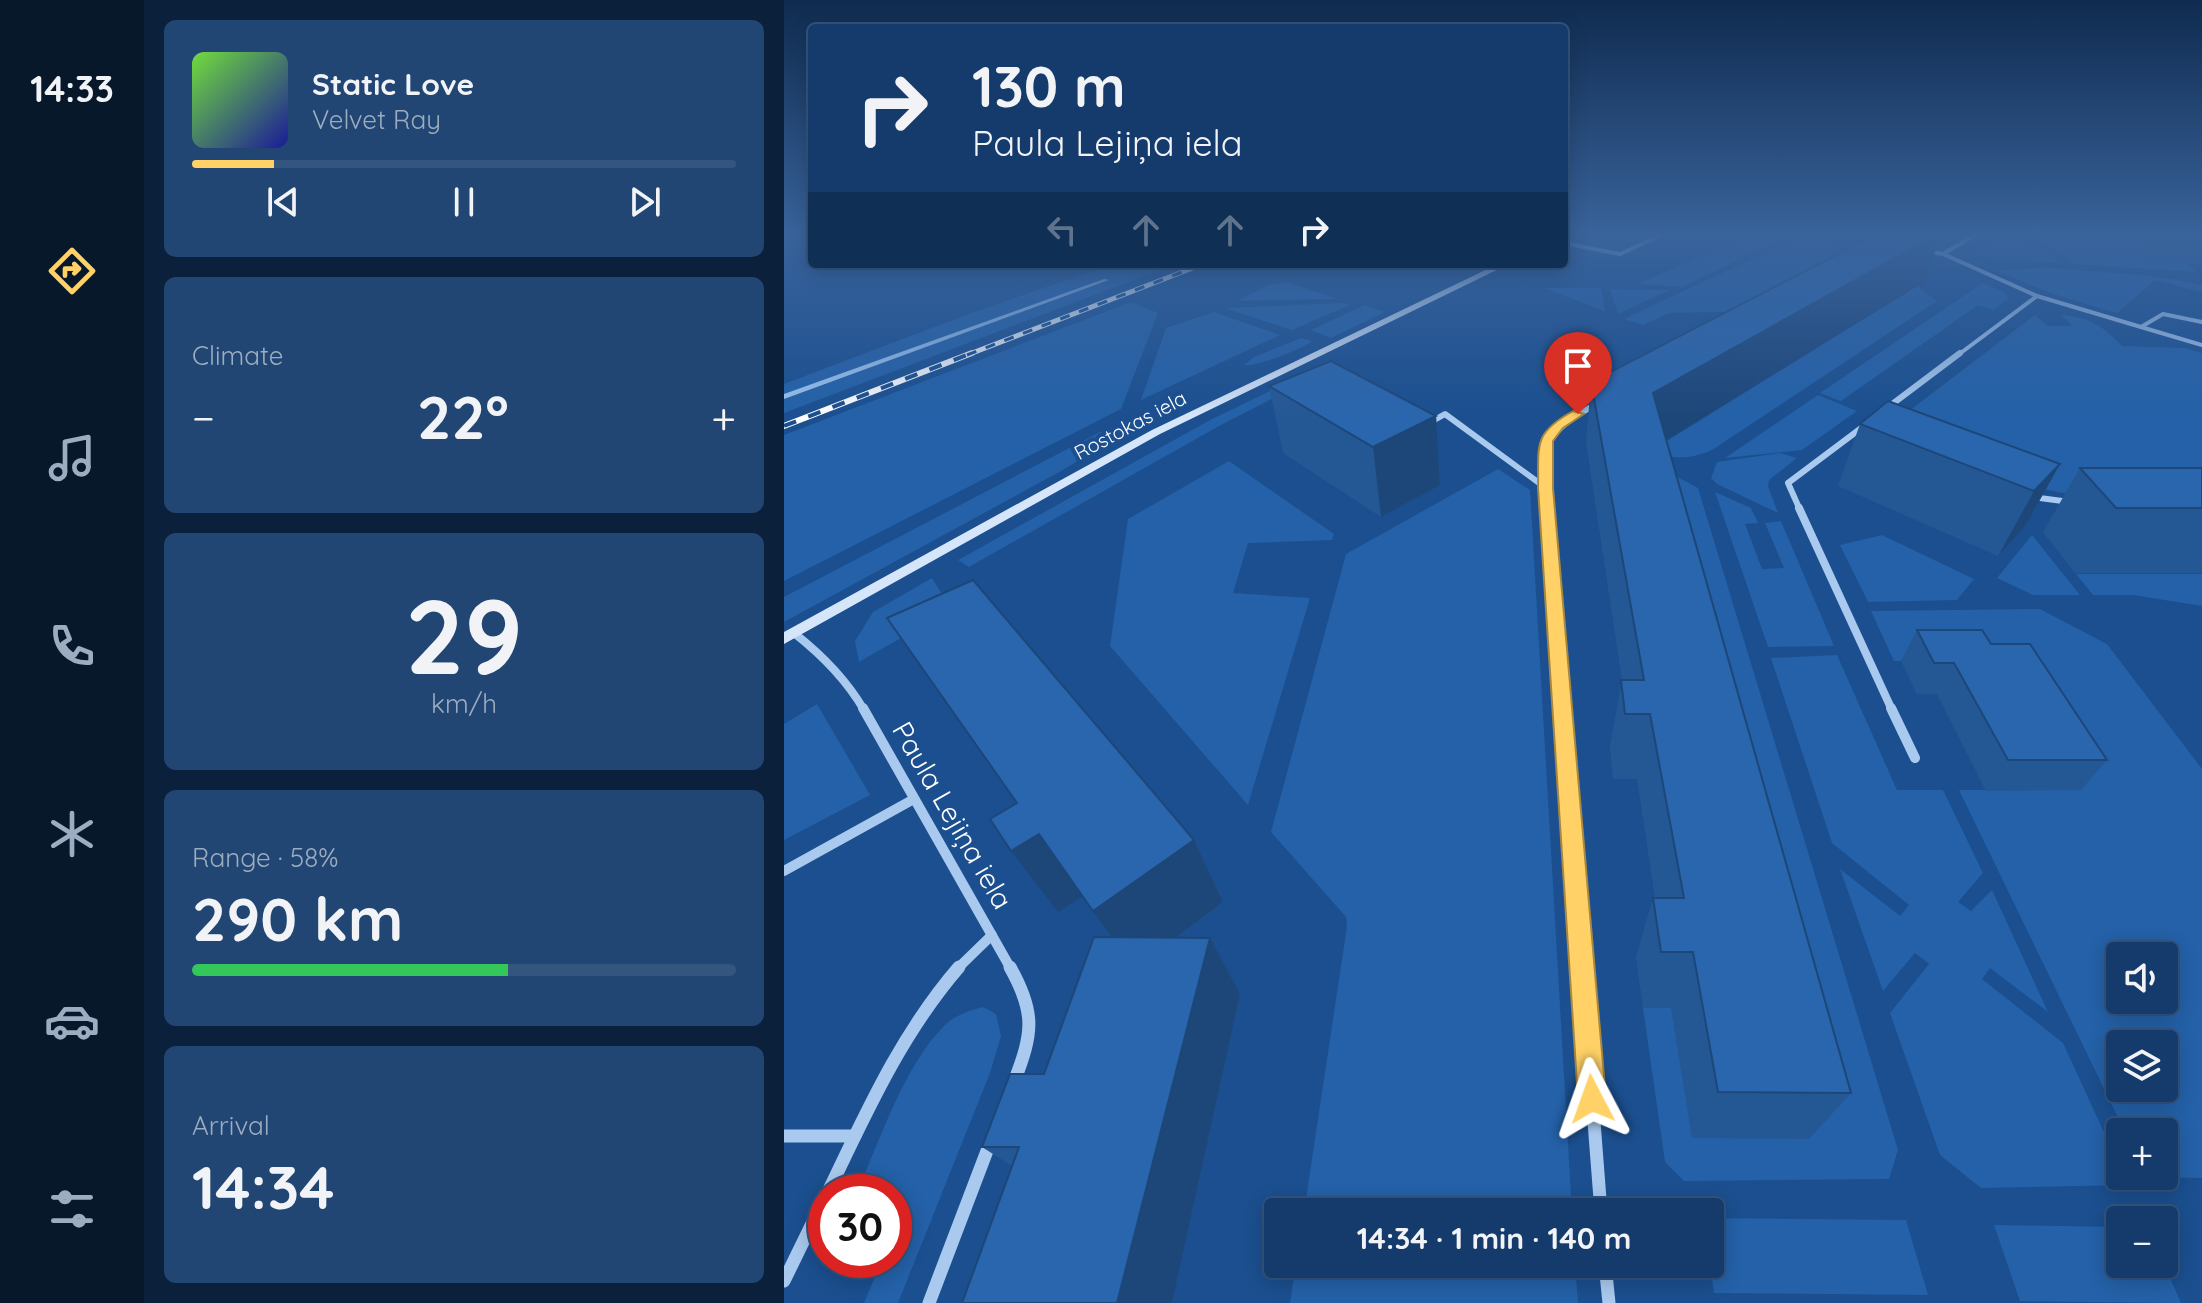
<!DOCTYPE html>
<meta charset="utf-8">
<style>
body{margin:0;font-family:Quicksand,sans-serif;background:#214673;color:#f1f3f6;height:100vh;display:flex;flex-direction:column;font-size:30px;white-space:nowrap}
*{box-sizing:border-box;margin:0}
p{font-size:26px;color:#9dadc1}
.icon{flex:none;width:44px;height:44px;fill:none;stroke:currentColor;stroke-width:2;stroke-linecap:round;stroke-linejoin:round}
.map{position:relative;flex:1;overflow:hidden}
.sheet{display:flex;flex-direction:column;gap:20px;padding:20px;background:#0b203b;width:640px}
.sheet>*{flex:none}
.banner{position:absolute;left:24px;top:24px;width:760px;height:244px;border-radius:8px;box-shadow:0 4px 20px #0003,0 0 0 2px #33557e;background:#143b6b;color:#f1f3f6;overflow:hidden}
.controls{position:absolute;left:1322px;top:942px;display:grid;gap:16px}
.controls a{display:grid;place-items:center;width:72px;height:72px;border-radius:8px;background:#143b6b;box-shadow:0 4px 20px #0003,0 0 0 2px #33557e;font-size:40px}
.speed{position:absolute;left:24px;top:1174px;display:flex;gap:16px;font-size:40px;font-weight:700;text-align:center}
.speed>*{display:grid;place-content:center;width:104px;height:104px;border-radius:50%;background:#143b6b;box-shadow:0 4px 20px #0003,0 0 0 2px #33557e;line-height:1}
.speed .limit{border:12px solid #d22;background:#fff;color:#111}
.pin{position:absolute;display:grid;place-items:center;width:68px;height:68px;color:#fff;margin:-82px -34px;border-radius:50% 50% 50% 0;rotate:-45deg;box-shadow:0 0 8px #0007}
.pin .icon{rotate:45deg}
.me{position:absolute;width:88px;margin:-44px;rotate:356deg;stroke-linejoin:round;filter:drop-shadow(0 0 6px #0008)}
.turn{display:flex;align-items:center;gap:28px;height:168px;padding:0 32px;font-size:36px}
.turn .icon{width:104px;height:104px;stroke-width:2.5}
.turn b{display:block;font-size:56px;line-height:68px}
.lanes{display:flex;align-items:center;height:76px;padding:0 32px;background:#0003;justify-content:center;gap:40px;direction:ltr}
.lanes .off{opacity:.35}
.big{font-size:60px;font-weight:700;line-height:1.1}
.sheet .card{flex:1;display:flex;flex-direction:column;justify-content:center;gap:12px;min-width:0;padding:0 28px;border-radius:12px;background:#214673}
.sheet .dial{align-items:center;gap:0}
.dial b{font-size:104px;line-height:1}
.song{display:flex;align-items:center;gap:24px}
.cover{width:96px;height:96px;border-radius:12px;background:linear-gradient(135deg,hsl(100 70% 55%),hsl(240 70% 35%))}
.played{height:8px;border-radius:4px;background:linear-gradient(90deg,#ffd166 15%,#33557e 15%)}
.keys{display:flex;justify-content:space-around;direction:ltr}
.heat{display:flex;justify-content:space-between;align-items:center;font-size:44px;direction:ltr}
.charge{height:12px;border-radius:6px;background:linear-gradient(90deg,#34c759 58%,#33557e 0)}
.trip{position:absolute;left:480px;top:1198px;width:460px;height:80px;border-radius:8px;background:#143b6b;box-shadow:0 4px 20px #0003,0 0 0 2px #33557e;font-weight:700;line-height:80px;text-align:center}
main{display:flex;flex:1;min-height:0}
.tab-bar{display:flex;flex-direction:column;width:144px;justify-content:space-around;align-items:center;background:#08182b;color:#9dadc1}
.tab-bar .icon{width:56px;height:56px}
.tab-bar .selected{color:#ffd166}
.tab-bar b{font-size:36px;color:#f1f3f6}
.map>svg:first-child{display:block}
.green{fill:#2461a8;fill-rule:evenodd}
.lines{fill:none;stroke-linecap:round;stroke-linejoin:round}
.stream{fill:#9cc4f0;fill-rule:evenodd}
.street-far4{stroke:#a9c9ee;stroke-width:4}
.street-far3{stroke:#a9c9ee;stroke-width:6}
.street-far2{stroke:#a9c9ee;stroke-width:8}
.street-far1{stroke:#a9c9ee;stroke-width:10}
.street{stroke:#a9c9ee;stroke-width:13}
.secondary{fill:#d6e6fa;fill-rule:evenodd}
.rail-far1-casing{stroke:#fff;stroke-width:5}
.rail-casing{stroke:#fff;stroke-width:6}
.rail-far1{stroke:#1b4f8f;stroke-width:3;stroke-dasharray:10;stroke-linecap:butt}
.rail{stroke:#1b4f8f;stroke-width:4;stroke-dasharray:13;stroke-linecap:butt}
.wall{fill:#245895}
.shaded-wall{fill:#1d4779}
.building{fill:#2a66ad;stroke:#1d4779;stroke-width:2}
.route{fill:#ffd166;stroke:#a68842;stroke-width:2}
.labels{text-anchor:middle;dominant-baseline:central;stroke-width:8;stroke-linejoin:round;paint-order:stroke}
.far-street-label{font-size:20px;fill:#fff;stroke:#1b4f8f}
.near-street-label{font-size:28px;fill:#fff;stroke:#1b4f8f}
</style>
<main>
<nav class="tab-bar">
<b>14:33</b>
<svg class="icon selected" aria-label="directions" viewBox="0 0 24 24"><path d="M12 3l9 9-9 9-9-9zM9 14v-3h6M13 9l2 2-2 2"/></svg>
<svg class="icon" aria-label="music" viewBox="0 0 24 24"><path d="M9 18V5l10-2v13"/><circle cx="6" cy="18" r="3"/><circle cx="16" cy="16" r="3"/></svg>
<svg class="icon" aria-label="phone" viewBox="0 0 24 24"><path d="M5 4h4l2 5-3 2q2 4 5 5l2-3 5 2v4C11 20 4 13 5 4z"/></svg>
<svg class="icon" aria-label="climate" viewBox="0 0 24 24"><path d="M12 3v18M4 7l16 10M4 17L20 7"/></svg>
<svg class="icon" aria-label="car" viewBox="0 0 24 24"><path d="M5 17H2v-5l4-1 3-4h7l3 4 3 1v5h-3M9 17h6M6 11h13"/><circle cx="7" cy="17" r="2"/><circle cx="17" cy="17" r="2"/></svg>
<svg class="icon" aria-label="filters" viewBox="0 0 24 24"><path d="M4 7h16M4 17h16"/><circle cx="9" cy="7" r="2"/><circle cx="15" cy="17" r="2"/></svg>
</nav>
<section class="sheet">
<div class="card">
<div class="song"><i class="cover"></i><div><b>Static Love</b><p>Velvet Ray</p></div></div>
<div class="played"></div>
<div class="keys"><svg class="icon" aria-label="previous" viewBox="0 0 24 24"><path d="M18 5L8 12l10 7zM5 5v14"/></svg><svg class="icon" aria-label="pause" viewBox="0 0 24 24"><path d="M8 5v14M16 5v14"/></svg><svg class="icon" aria-label="next" viewBox="0 0 24 24"><path d="M6 5l10 7-10 7zM19 5v14"/></svg></div>
</div>
<div class="card"><p>Climate</p>
<div class="heat"><a>−</a><b class="big">22°</b><a>+</a></div>
</div>
<div class="card dial"><b>29</b><p>km/h</p></div>
<div class="card"><p>Range · 58%</p><b class="big">290 km</b><div class="charge"></div></div>
<div class="card"><p>Arrival</p><b class="big">14:34</b></div>
</section>
<div class="map">
<svg width="1418" height="1303" viewBox="0 0 1418 1303">
<rect width="100%" height="100%" fill="#1b4f8f"/>
<g class="green">
<path d="M966 235H1006L898 287 854 284Z"/>
<path d="M1220 235C1238 241 1263 246 1274 263L1182 255 1213 236Z"/>
<path d="M1247 235H1333L1411 252 1418 256V263L1404 264 1412 272 1289 264Z"/>
<path d="M1009 240H1051L1062 258 970 311 885 313 859 325 840 319Z"/>
<path d="M330 264H392L0 413V384L190 312Z"/>
<path d="M1261 267C1313 273 1368 273 1418 285V292L1371 280 1333 313 1269 294 1213 271Z"/>
<path d="M507 281 508 284 553 299 453 301 485 285Z"/>
<path d="M1199 283 1221 293 1224 298 1209 310 1194 305 1057 401 1036 393Z"/>
<path d="M1133 286 1153 301 928 450C906 460 888 459 865 452Z"/>
<path d="M760 288H817L821 311Z"/>
<path d="M826 289 885 290 834 314Z"/>
<path d="M347 302 374 313 337 409 0 581V435Z"/>
<path d="M561 303 565 305 508 330 441 308Z"/>
<path d="M581 305 601 312 547 338 527 330Z"/>
<path d="M430 312 496 335 357 400 382 328Z"/>
<path d="M1251 315 1264 326H1289L1277 315C1306 317 1319 326 1338 346L1401 348 1418 353V474L1328 492 1279 493 1223 482 1121 414Z"/>
<path d="M517 338 528 341C518 349 472 367 460 365L470 357Z"/>
<path d="M521 374 519 383 435 426 185 567 174 560 426 420Z"/>
<path d="M1034 395 1073 411 1018 450 941 458Z"/>
<path d="M349 420 354 424 279 470 0 622V597L316 432Z"/>
<path d="M996 453 1013 458 985 480 984 486 994 513 933 484 927 478 933 462Z"/>
<path d="M862 460 914 488 1114 1150 1105 1179 900 1181 881 1162 859 1008H887Z"/>
<path d="M445 461 550 534 548 540 464 543 449 593 526 598 464 805 326 646 344 519Z"/>
<path d="M714 469 746 490 788 1212H520L563 926 562 917 487 832 562 554Z"/>
<path d="M931 492 967 508 974 523 961 524 978 569 1000 568 981 523 997 521 1050 646 984 647Z"/>
<path d="M1098 535 1190 579 1173 600 1084 602 1056 545Z"/>
<path d="M1248 535 1296 595H1249L1213 578Z"/>
<path d="M1292 574H1418V606L1349 595H1309Z"/>
<path d="M148 578 159 596V614L75 662 71 641 89 612Z"/>
<path d="M1256 609 1323 644 1418 769V1178L1363 1177 1380 1176V1132H1341L1175 790H1296L1179 661H1110L1087 611ZM1336 956H1380V1000H1336ZM1336 1044H1380V1088H1336Z"/>
<path d="M1053 655 1113 790H1159L1199 873 1174 902 1187 911 1208 890 1264 1012 1206 968 1198 979 1279 1043 1336 1167V1176H1340L1344 1185 1197 1188 1156 1155 1106 1013 1145 964 1131 953 1099 991 1056 869 1116 916 1125 905 1048 843 987 658Z"/>
<path d="M33 704 86 795 0 840V724Z"/>
<path d="M199 1007 212 1014 217 1036 206 1073 114 1303H80L98 1260H110V1192H73C96 1140 120 1066 160 1026 171 1015 184 1011 199 1007Z"/>
<path d="M926 1218 1122 1220 1144 1295 930 1293 926 1264Z"/>
<path d="M1210 1225 1336 1227V1264H1380L1397 1303 1236 1301Z"/>
<path d="M512 1264H791L794 1303H506Z"/>
</g>
<g class="lines">
<path class="stream" d="M320 279 325 280 0 399V394Z"/>
<g class="street-far4">
<path d="M780 243 836 254 877 235"/>
<path d="M1141 251 1159 254 1191 235"/>
<path d="M1159 254 1253 296 1357 327 1379 314 1418 322"/>
<path d="M1357 327 1418 345"/>
<path d="M1174 355 1253 296"/>
</g>
<g class="street-far3">
<path d="M1103 408 1176 353"/>
<path d="M645 423 661 414 762 488"/>
<path d="M1248 497 1286 502"/>
<path d="M764 510C759 444 755 436 814 403"/>
<path d="M1016 510 1004 483 1080 426"/>
</g>
<g class="street-far2">
<path d="M764 508 779 710"/>
<path d="M1015 508 1108 710"/>
<path d="M10 633C38 655 62 679 80 710"/>
</g>
<g class="street-far1">
<path d="M79 708 227 969"/>
<path d="M779 708 799 969"/>
<path d="M1107 708 1131 758"/>
<path d="M0 871 130 799"/>
<path d="M173 969 208 935"/>
</g>
<g class="street">
<path d="M226 967C252 1013 249 1033 230 1082"/>
<path d="M798 967 817 1212"/>
<path d="M0 1136H71"/>
<path d="M44 1192C82 1113 117 1034 175 967"/>
<path d="M821 1264 825 1303"/>
<path d="M0 1281 42 1195"/>
<path d="M145 1303 206 1143"/>
</g>
<path class="secondary" d="M714 264H725L376 434 0 644V632L368 430Z"/>
<g class="rail-far1-casing">
<path id="rail-far1" d="M183 355 419 264"/>
</g>
<g class="rail-casing">
<path id="rail" d="M0 426 188 353"/>
</g>
<use href="#rail-far1" class="rail-far1"/>
<use href="#rail" class="rail"/>
</g>
<g class="wall">
<path d="M1091 235H1157L1140 282 883 440 1067 1093 1025 1139 908 1138 887 1008H859L852 957 869 898H871L853 779H829L826 746 838 680 802 442 807 382Z"/>
<path d="M1374 235H1418V262H1359Z"/>
<path d="M485 386 652 416 656 485 597 517 499 453Z"/>
<path d="M1076 424 1276 464 1240 528 1214 556 1054 486Z"/>
<path d="M1296 468H1418V573H1291L1259 532Z"/>
<path d="M1133 630 1207 644 1323 760 1297 790 1202 791 1153 694H1133L1117 661Z"/>
<path d="M410 840 439 902 391 938 456 994 388 1303H178L228 1166 198 1147 260 1074 328 937 298 896 274 912 227 851Z"/>
</g>
<g class="shaded-wall">
<path d="M1152 235H1157L1140 282 860 454 869 393Z"/>
<path d="M652 416 656 485 597 517 589 447Z"/>
<path d="M1276 464 1240 528 1214 556 1250 491Z"/>
<path d="M255 834 299 896 274 912 227 851Z"/>
<path d="M410 840 439 902 350 969 309 911Z"/>
<path d="M426 938 456 994 388 1303H333Z"/>
</g>
<g class="building">
<path d="M1091 235H1152L869 393 1067 1093 934 1092 909 952H877L869 898H900L866 714H841L837 680H860L807 382Z"/>
<path d="M547 361 652 416 589 447 485 386Z"/>
<path d="M1104 401 1276 464 1250 491 1076 424Z"/>
<path d="M1296 468H1418V508H1332Z"/>
<path d="M189 580 410 840 309 911 255 834 227 851 206 819 233 803 103 618Z"/>
<path d="M1133 630H1198L1207 644H1246L1323 760H1224L1170 663H1150Z"/>
<path d="M310 937 426 938 333 1303H178L235 1147H198L226 1074H260Z"/>
</g>
<linearGradient id="sky" x2="0" y2="1"><stop stop-color="#0f2b4f"/><stop offset="0.56" stop-color="#39639b"/><stop offset="1" stop-color="#39639b" stop-opacity="0"/></linearGradient>
<rect width="1418" height="417" fill="url(#sky)"/>
<path class="route" d="M789 411 800 414 779 428 769 441V488L822 1099 818 1109 808 1113 798 1109 794 1099 754 488C755 445 748 434 789 411Z"/>
<g class="labels">
<g class="far-street-label">
<text transform="translate(346 425) rotate(-28)">Rostokas iela</text>
</g>
<g class="near-street-label">
<text transform="translate(169 815) rotate(60)">Paula Lejiņa iela</text>
</g>
</g>
</svg>
<div class="controls">
<a><svg class="icon" aria-label="sound" viewBox="0 0 24 24"><path d="M4 9h4l5-4v14l-5-4H4zM17 9q2 3 0 6"/></svg></a>
<a><svg class="icon" aria-label="layers" viewBox="0 0 24 24"><path d="M12 4l9 5-9 5-9-5zM3 14l9 5 9-5"/></svg></a>
<a>+</a>
<a>−</a>
</div>
<div class="speed"><div class="limit">30</div></div>
<div class="pin" style="left:794px;top:414px;background:#d93025"><svg class="icon" aria-label="arrive" viewBox="0 0 24 24"><path d="M6 21V4h12l-3 4 3 4H6"/></svg></div>
<svg class="me" style="left:808px;top:1099px" viewBox="-20 -20 40 40"><path d="M0-17L14 15 0 8-14 15z" fill="#ffd166" stroke="#fff" stroke-width="4"/></svg>
<div class="trip">14:34 · 1 min · 140 m</div>
<div class="banner">
<div class="turn"><svg class="icon" aria-label="right" viewBox="0 0 24 24"><path d="M7 20v-9h11M14 6l5 5-5 5"/></svg><div><b>130 m</b>Paula Lejiņa iela</div></div>
<div class="lanes"><svg class="icon off" aria-label="left" viewBox="0 0 24 24"><path d="M17 20v-9H6M10 6l-5 5 5 5"/></svg><svg class="icon off" aria-label="ahead" viewBox="0 0 24 24"><path d="M12 20V5M6 11l6-6 6 6"/></svg><svg class="icon off" aria-label="ahead" viewBox="0 0 24 24"><path d="M12 20V5M6 11l6-6 6 6"/></svg><svg class="icon" aria-label="right" viewBox="0 0 24 24"><path d="M7 20v-9h11M14 6l5 5-5 5"/></svg></div>
</div>
</div>
</main>
